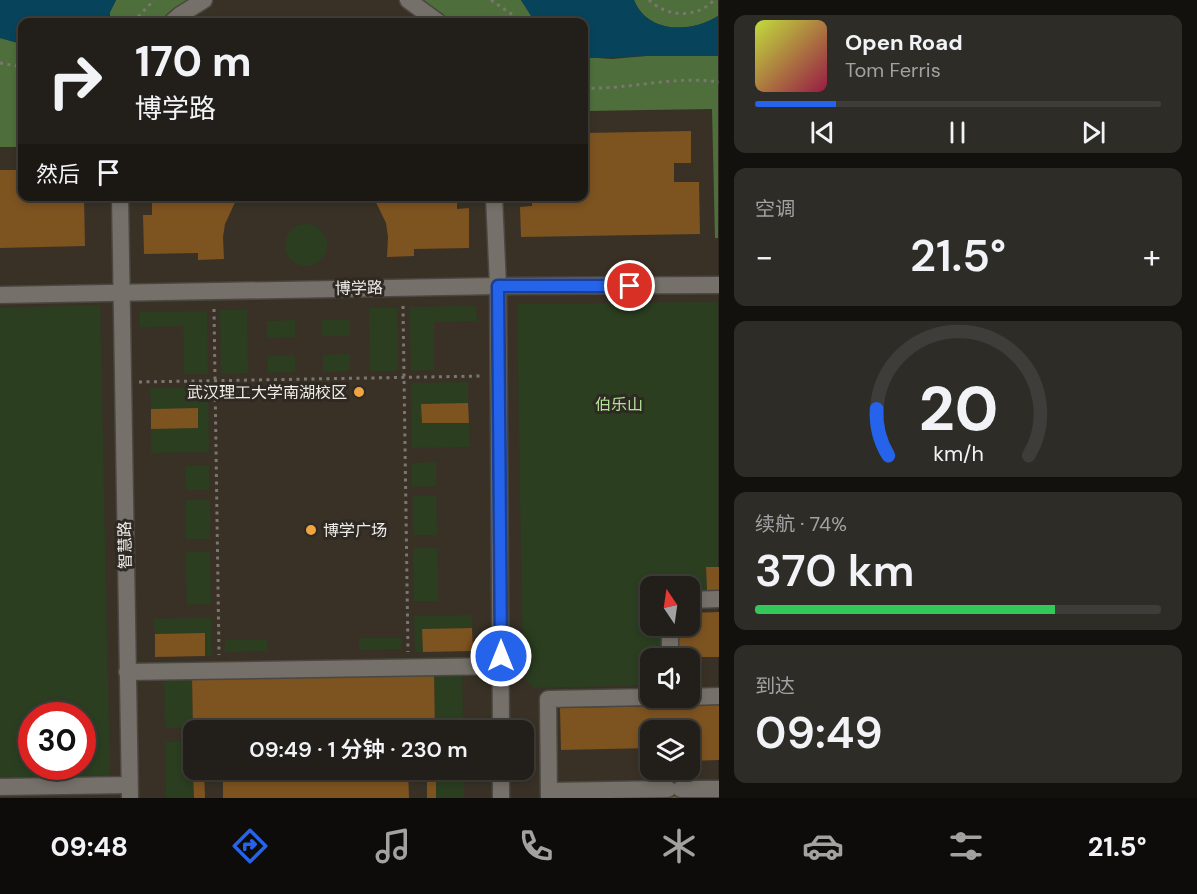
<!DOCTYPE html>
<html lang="zh">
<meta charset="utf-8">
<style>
body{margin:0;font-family:"DM Sans","Noto Sans SC",sans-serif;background:#2e2c27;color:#f1f3f6;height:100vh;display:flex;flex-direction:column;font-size:22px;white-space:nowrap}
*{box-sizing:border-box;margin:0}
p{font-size:20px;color:#a2a2a2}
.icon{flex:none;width:33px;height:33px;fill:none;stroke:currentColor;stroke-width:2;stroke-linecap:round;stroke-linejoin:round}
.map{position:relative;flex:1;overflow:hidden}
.details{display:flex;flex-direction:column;gap:15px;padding:15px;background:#13110e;width:478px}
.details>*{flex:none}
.hud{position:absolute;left:18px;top:18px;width:570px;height:183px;border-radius:12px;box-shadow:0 3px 9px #0003,0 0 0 2px #3f3d39;background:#221f1a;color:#f1f3f6;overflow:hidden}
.needle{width:39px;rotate:347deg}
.tools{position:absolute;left:640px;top:576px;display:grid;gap:12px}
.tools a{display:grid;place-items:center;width:60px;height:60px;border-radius:12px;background:#221f1a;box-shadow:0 3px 9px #0003,0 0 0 2px #3f3d39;font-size:30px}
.speed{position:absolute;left:18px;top:702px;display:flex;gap:12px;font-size:30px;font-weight:700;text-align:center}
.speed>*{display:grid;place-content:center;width:78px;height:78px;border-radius:50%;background:#221f1a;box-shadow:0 3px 9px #0003,0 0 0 2px #3f3d39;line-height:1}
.speed .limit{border:9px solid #d22;background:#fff;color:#111}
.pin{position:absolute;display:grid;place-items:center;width:51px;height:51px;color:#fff;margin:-26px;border:3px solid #fff;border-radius:50%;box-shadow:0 2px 6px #0007}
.me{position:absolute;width:66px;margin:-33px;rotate:0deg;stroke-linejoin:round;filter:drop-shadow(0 0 4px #0008)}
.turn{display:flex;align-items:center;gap:21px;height:126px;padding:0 18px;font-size:27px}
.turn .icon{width:78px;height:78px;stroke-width:2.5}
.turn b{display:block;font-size:42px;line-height:51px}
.then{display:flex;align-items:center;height:57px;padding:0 18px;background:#0003;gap:12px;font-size:22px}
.big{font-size:45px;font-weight:600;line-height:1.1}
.details .tile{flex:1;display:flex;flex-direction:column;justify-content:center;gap:9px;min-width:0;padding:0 21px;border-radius:12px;background:#2e2c27}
.details .dial{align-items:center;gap:0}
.dial svg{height:156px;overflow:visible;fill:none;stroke:#3f3d39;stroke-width:7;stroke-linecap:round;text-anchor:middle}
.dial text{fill:#f1f3f6;stroke:none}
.song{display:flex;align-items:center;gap:18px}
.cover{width:72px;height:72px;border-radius:9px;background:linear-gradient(135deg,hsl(70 70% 55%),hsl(340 70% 35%))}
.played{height:6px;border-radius:3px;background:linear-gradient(90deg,#2563eb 20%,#3f3d39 20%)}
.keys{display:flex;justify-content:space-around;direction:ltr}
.heat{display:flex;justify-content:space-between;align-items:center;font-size:33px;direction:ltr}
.charge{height:9px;border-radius:4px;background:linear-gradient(90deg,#34c759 74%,#3f3d39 0)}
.trip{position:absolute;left:183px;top:720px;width:351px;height:60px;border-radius:12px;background:#221f1a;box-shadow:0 3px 9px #0003,0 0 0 2px #3f3d39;font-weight:600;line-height:60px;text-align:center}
.dock{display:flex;height:96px;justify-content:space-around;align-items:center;background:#0e0c0a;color:#a2a2a2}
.dock .icon{width:42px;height:42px}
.dock .on{color:#2563eb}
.dock b{font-size:27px;color:#f1f3f6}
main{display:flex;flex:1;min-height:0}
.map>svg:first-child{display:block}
.built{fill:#393126;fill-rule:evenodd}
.green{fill:#2b3e20;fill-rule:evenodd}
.forest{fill:#4e6f3b}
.water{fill:#07445b}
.building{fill:#7d5320}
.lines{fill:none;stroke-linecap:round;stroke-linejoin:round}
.minor-casing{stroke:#4a4641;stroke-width:19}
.path{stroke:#7a7670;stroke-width:3;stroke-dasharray:3 4.5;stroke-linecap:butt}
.minor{stroke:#757069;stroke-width:16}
.route-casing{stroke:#184099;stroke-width:15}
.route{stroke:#2563eb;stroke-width:10}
.poi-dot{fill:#f1a540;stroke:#2e2923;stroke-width:2}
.labels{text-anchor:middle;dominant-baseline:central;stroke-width:6;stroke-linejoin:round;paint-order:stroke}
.street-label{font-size:16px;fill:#efece8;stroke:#2e2923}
.poi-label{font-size:16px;fill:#efece8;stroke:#2e2923;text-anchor:end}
.park-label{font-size:16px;fill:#b1e496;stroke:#2e2923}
</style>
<main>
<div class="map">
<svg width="719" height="798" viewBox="0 0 719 798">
<rect width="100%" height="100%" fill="#2e2923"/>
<path class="built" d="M0 0H718V798H0ZM22 22H584V196H22ZM651 586H690V626H651ZM651 658H690V698H651ZM32 716H82V766H32ZM194 730H524V770H194ZM651 730H690V770H651Z"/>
<g class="green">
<circle cx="306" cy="245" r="21"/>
<path d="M718 302V567L706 568 707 590H690V586H651V626H665L666 658H651V685L533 688 523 676 517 304Z"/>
<path d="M100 305 110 778 0 779V308ZM32 716H82V766H32Z"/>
<path d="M476 306 477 321 434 322V370L411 371 410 307Z"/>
<path d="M369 308H397L398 371H370Z"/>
<path d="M220 310H247L248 373 221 374Z"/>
<path d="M207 311 208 374H184L183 326 140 327V312Z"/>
<path d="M350 319V336H322V320Z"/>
<path d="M295 320V337L267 338V321Z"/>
<path d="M350 354V371L323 372V355Z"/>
<path d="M295 355V372L268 373V356Z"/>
<path d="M468 382V403L421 405 422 423H469V447L412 448 411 383Z"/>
<path d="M208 387 209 452 151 453V429L197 408 151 409 150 388Z"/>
<path d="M436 462V486L412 487V463Z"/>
<path d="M185 466H209V490H186Z"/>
<path d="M413 496H436L437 535H413Z"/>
<rect x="186" y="500" width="24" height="39"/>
<path d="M413 548H437L438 601H414Z"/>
<path d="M186 552H210L211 604 187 605Z"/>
<path d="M472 615V628L422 629 423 652H415L414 616Z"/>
<path d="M211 618 212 656H205V633L155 634 154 619Z"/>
<path d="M359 638H401L402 649 359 650Z"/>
<path d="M225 640H267L268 651 225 652Z"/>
<path d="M462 671 463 724H435L434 672Z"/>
<path d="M192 675 193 728H165L164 676Z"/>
<path d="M193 741 194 798H166L165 742Z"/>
<rect x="436" y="770" width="28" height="28"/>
</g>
<g class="forest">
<path d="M116 0H189L171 13 162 22H109L110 12Z"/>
<path d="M423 0H521L535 22H452Z"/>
<path d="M634 0H718V16C692 33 647 34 634 0Z"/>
<path d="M0 38 22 44V147H0Z"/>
<path d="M646 56H718V238H715L712 109 584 111V57L612 59Z"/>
</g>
<g class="water">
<path d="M0 0H116L110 12 109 22H22V44L0 38Z"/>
<path d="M521 0H634C647 34 692 33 718 16V56H646L587 58 584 57V22H535Z"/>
</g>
<g class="building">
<path d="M691 131V163H674V182H699L700 234 521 237 520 207 532 206V196H584V133Z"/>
<path d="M0 170H22V196H84L85 246 0 248Z"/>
<path d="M152 196H238L225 224 223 237 224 259 198 260V253L144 254 143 215H152Z"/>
<path d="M373 196H457V209L469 208V248L414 249V256L387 257 388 237 386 223Z"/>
<path d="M468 403 469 423H422L421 404Z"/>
<path d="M198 408V428L151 429V409Z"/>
<path d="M706 567H719V590H707Z"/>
<path d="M719 612V657H676V626H690V613Z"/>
<path d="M472 628 473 651 423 652 422 629Z"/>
<path d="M205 633V656L155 657V634Z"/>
<path d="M434 672 435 730H426V724L408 725V730H222V727L204 728V730H193L192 675Z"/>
<path d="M719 705V760L690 761V730H651V748L561 750 560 708Z"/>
<path d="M193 770H204L205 798H194Z"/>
<path d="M223 770H408L409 798H223Z"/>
<rect x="427" y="770" width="9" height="28"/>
<path d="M667 770H680L681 798H668Z"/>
</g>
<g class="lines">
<g class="minor-casing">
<g id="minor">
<path d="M408 0 438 22"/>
<path d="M172 22 180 15 204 0"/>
<path d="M120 196 130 798"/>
<path d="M494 196 498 286 501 730"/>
<path d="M0 295 498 286 719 285"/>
<path d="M690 600 719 599"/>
<path d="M670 626V658"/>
<path d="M127 672 501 666"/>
<path d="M690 697 719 696"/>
<path d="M501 770V798"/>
<path d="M0 787 129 785"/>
<path d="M681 789H719"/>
<path d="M549 791 668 789"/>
<path d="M549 798 548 699 651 697"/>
</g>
</g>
<g class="path">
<path d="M491 0 514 16 519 22"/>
<path d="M649 0C666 17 697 19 714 0"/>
<path d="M133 22 154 0"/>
<path d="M0 63 22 67"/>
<path d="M584 88C629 90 673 75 719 82"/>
<path d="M403 306 408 652"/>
<path d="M214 309 219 655"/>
<path d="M139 382 483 376"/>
</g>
<use href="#minor" class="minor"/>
</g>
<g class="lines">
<g class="route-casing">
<path id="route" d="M501 656 498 286H630"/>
</g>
<use href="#route" class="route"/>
</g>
<g class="poi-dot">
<circle cx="359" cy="392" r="6"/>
<circle cx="311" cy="530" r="6"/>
</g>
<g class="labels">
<g class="street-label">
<text transform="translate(359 288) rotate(-1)">博学路</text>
<text transform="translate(125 545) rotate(-91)">智慧路</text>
</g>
<g class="poi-label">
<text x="347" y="392">武汉理工大学南湖校区</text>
<text x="323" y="530" text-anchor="start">博学广场</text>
</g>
<g class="park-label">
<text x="619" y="404">伯乐山</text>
</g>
</g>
</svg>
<div class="tools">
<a><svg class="needle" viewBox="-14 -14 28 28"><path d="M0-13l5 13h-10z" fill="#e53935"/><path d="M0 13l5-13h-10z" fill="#a2a2a2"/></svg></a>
<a><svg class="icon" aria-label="sound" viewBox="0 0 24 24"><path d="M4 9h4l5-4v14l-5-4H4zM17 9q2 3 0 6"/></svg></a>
<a><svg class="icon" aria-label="layers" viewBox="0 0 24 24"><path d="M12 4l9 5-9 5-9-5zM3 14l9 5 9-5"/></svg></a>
</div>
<div class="speed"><div class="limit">30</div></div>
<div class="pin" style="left:630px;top:286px;background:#d93025"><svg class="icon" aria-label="arrive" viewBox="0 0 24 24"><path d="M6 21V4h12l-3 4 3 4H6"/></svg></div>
<svg class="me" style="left:501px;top:656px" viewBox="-20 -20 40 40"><circle r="17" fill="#2563eb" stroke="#fff" stroke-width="3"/><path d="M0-11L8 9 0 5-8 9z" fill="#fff"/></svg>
<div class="trip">09:49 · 1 分钟 · 230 m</div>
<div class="hud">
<div class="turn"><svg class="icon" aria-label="right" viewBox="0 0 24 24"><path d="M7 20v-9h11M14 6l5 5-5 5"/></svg><div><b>170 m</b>博学路</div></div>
<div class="then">然后<svg class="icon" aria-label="arrive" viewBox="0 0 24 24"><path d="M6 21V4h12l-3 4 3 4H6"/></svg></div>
</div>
</div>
<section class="details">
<div class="tile">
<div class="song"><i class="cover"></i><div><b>Open Road</b><p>Tom Ferris</p></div></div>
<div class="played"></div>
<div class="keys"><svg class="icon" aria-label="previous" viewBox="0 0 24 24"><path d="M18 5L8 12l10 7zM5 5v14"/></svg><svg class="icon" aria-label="pause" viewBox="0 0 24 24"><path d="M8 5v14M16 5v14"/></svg><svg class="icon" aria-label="next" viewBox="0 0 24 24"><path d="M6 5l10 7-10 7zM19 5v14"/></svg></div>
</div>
<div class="tile"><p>空调</p>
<div class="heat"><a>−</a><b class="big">21.5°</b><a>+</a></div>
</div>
<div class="tile dial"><svg viewBox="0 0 100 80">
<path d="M14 69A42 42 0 1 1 86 69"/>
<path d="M14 69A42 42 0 0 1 8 45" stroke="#2563eb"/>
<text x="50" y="56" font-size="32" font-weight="700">20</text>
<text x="50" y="72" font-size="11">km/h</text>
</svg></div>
<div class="tile"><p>续航 · 74%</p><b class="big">370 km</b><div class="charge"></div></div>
<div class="tile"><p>到达</p><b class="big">09:49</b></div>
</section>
</main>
<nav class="dock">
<b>09:48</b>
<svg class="icon on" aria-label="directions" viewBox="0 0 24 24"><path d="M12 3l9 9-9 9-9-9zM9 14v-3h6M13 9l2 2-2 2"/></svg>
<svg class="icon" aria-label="music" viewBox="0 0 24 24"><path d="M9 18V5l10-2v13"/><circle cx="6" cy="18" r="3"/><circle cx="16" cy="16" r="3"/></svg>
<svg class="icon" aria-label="phone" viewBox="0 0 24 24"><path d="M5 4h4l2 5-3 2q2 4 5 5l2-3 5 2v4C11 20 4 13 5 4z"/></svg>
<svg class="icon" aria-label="climate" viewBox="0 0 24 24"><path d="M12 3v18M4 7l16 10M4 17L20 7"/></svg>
<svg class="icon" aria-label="car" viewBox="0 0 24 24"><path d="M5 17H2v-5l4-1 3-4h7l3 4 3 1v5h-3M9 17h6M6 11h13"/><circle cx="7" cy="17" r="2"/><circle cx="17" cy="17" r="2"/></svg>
<svg class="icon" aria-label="filters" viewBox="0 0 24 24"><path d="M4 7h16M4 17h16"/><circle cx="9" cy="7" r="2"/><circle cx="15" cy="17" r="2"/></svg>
<b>21.5°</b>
</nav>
